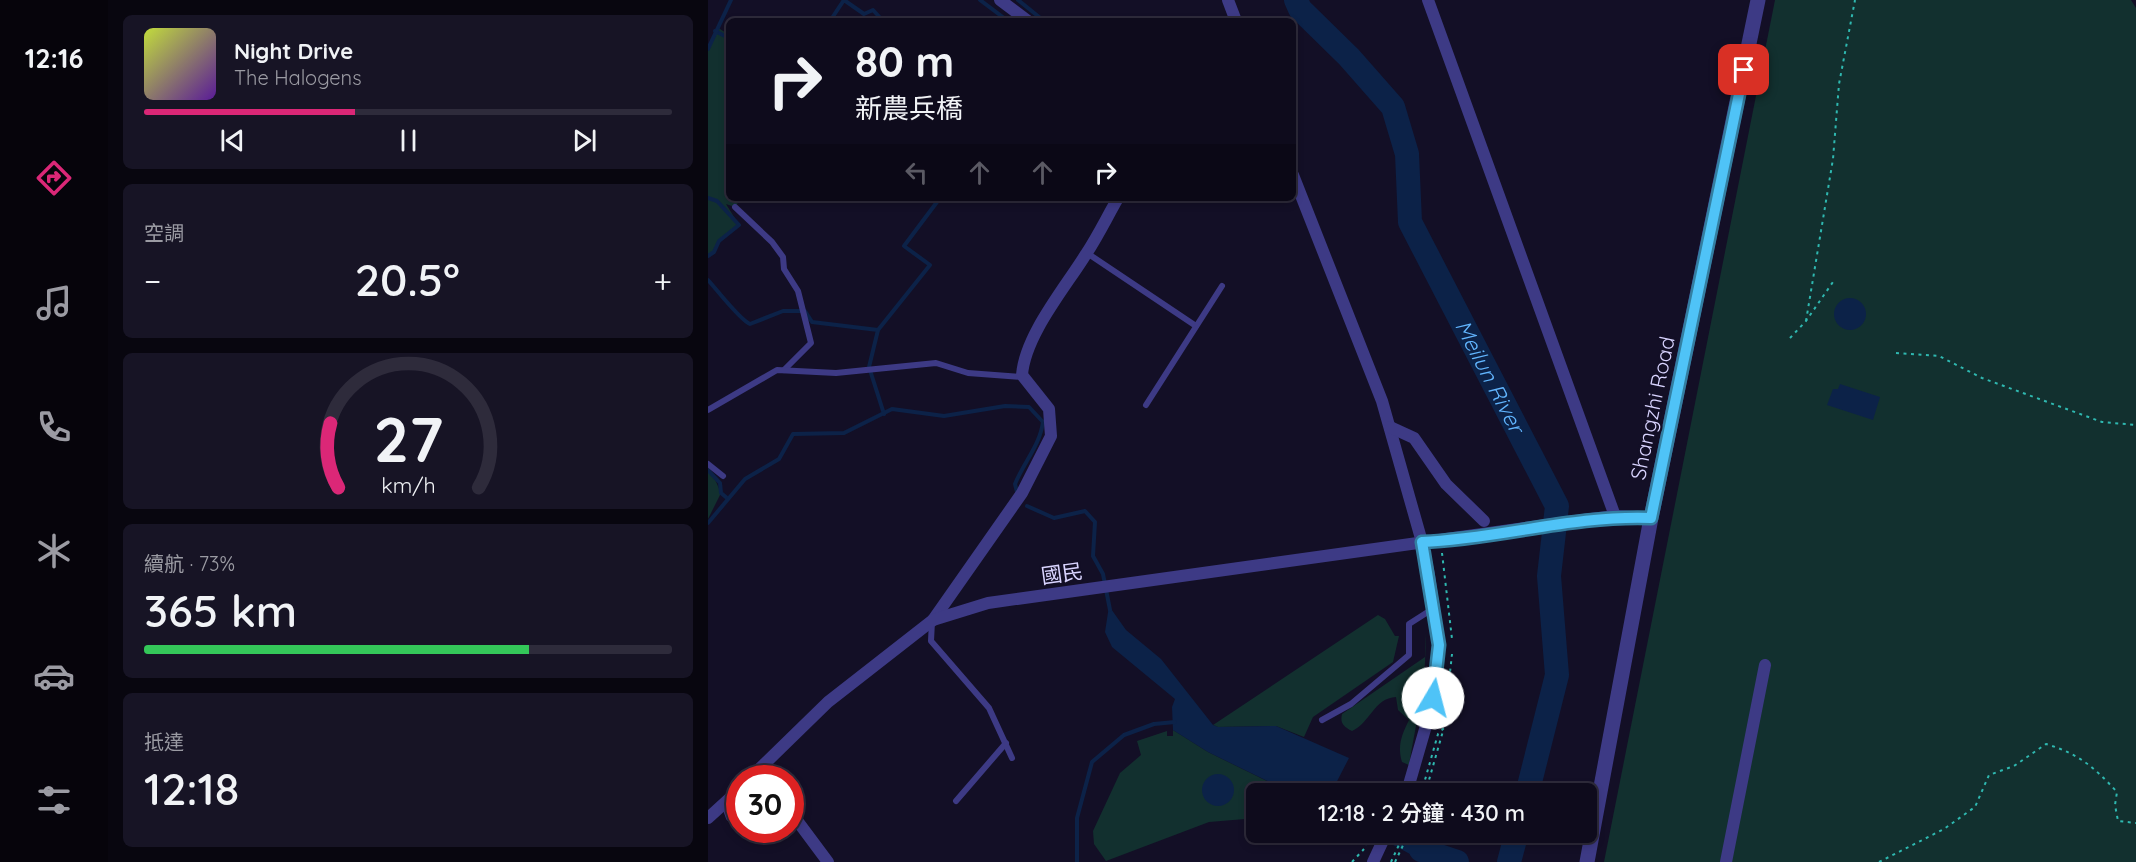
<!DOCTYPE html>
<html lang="zh-TW">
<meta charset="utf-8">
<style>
body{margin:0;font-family:Quicksand,"Noto Sans TC",sans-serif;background:#171425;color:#f1f3f6;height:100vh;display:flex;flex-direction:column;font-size:22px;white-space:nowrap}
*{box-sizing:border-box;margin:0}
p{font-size:20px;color:#9b9ba3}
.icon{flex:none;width:33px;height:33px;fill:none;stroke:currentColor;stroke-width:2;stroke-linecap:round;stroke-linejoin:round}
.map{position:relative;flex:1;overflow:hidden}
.panel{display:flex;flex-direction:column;gap:15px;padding:15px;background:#08060f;width:600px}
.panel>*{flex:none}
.guide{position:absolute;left:18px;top:18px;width:570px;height:183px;border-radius:9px;box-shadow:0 3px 9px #0003,0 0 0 2px #2e2b3b;background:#0e0b1c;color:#f1f3f6;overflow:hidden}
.speed{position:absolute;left:18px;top:765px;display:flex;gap:12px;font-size:30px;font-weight:700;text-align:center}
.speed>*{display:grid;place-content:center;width:78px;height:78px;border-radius:50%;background:#0e0b1c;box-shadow:0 3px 9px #0003,0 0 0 2px #2e2b3b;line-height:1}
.speed .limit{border:9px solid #d22;background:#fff;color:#111}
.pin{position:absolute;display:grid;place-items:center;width:51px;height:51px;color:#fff;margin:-26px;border-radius:12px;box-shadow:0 3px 9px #0006}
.me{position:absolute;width:66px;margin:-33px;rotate:8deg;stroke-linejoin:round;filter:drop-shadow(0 0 4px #0008)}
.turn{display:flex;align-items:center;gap:21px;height:126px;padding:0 30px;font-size:27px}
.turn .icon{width:78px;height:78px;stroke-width:2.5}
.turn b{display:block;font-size:42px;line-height:51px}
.lanes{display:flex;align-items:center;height:57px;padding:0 30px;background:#0003;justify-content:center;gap:30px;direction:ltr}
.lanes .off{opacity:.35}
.big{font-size:45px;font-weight:600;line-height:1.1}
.panel .widget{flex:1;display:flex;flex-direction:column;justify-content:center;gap:9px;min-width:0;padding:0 21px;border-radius:9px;background:#171425}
.panel .dial{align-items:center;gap:0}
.dial svg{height:156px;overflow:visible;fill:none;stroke:#2e2b3b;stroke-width:7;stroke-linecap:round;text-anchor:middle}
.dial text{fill:#f1f3f6;stroke:none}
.song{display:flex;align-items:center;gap:18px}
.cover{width:72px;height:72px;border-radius:9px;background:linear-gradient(135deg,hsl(70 70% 55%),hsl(270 70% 35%))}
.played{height:6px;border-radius:3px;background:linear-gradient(90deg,#db2777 40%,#2e2b3b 40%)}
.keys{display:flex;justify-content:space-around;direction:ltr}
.heat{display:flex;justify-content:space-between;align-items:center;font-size:33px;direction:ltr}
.charge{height:9px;border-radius:4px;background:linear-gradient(90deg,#34c759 73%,#2e2b3b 0)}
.trip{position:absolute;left:538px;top:783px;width:351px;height:60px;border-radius:9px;background:#0e0b1c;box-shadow:0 3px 9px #0003,0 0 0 2px #2e2b3b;font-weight:600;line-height:60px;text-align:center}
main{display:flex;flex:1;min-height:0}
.tabs{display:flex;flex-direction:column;width:108px;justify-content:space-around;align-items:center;background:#06040b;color:#9b9ba3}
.tabs .icon{width:42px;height:42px}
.tabs .on{color:#db2777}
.tabs b{font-size:27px;color:#f1f3f6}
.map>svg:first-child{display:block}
.green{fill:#12302f}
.water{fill:#0c2248}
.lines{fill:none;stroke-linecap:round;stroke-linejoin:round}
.stream{stroke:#0c2248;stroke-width:4}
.river{stroke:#0c2248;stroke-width:24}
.path{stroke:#2fb8b0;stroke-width:2;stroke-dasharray:3 4.5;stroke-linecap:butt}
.service{stroke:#3d3a85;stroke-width:6}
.minor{stroke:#3d3a85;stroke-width:12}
.tertiary{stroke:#3d3a85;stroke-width:15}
.route-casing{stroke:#337fa1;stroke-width:15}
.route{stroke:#4fc3f7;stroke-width:10}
.labels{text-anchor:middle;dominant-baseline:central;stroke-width:4.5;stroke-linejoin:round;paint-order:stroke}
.street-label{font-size:21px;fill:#d9d4ff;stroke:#130f26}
.water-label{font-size:22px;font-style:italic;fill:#62b6ff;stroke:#130f26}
</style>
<main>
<nav class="tabs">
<b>12:16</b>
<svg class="icon on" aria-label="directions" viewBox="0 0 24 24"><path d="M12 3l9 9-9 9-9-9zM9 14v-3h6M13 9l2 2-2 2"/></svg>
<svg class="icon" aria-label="music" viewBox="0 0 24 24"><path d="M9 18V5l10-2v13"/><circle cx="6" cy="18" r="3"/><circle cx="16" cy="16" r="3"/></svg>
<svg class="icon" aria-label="phone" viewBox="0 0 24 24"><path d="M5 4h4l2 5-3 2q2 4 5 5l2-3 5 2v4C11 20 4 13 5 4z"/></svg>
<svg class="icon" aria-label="climate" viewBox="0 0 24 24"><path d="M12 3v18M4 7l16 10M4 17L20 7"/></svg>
<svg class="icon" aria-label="car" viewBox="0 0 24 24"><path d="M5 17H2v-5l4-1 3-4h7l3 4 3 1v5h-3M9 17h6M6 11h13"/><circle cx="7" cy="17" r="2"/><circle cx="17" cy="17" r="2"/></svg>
<svg class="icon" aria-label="filters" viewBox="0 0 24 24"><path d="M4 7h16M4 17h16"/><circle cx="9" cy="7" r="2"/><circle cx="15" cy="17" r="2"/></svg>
</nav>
<section class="panel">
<div class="widget">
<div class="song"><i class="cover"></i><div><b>Night Drive</b><p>The Halogens</p></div></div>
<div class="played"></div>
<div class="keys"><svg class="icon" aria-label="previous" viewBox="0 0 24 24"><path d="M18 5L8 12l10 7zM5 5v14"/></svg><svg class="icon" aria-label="pause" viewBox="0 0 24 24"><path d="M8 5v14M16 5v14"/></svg><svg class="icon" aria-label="next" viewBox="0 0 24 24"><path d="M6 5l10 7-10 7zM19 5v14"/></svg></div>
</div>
<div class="widget"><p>空調</p>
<div class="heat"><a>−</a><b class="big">20.5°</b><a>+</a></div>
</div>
<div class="widget dial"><svg viewBox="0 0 100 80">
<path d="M14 69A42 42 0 1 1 86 69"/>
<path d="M14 69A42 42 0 0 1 10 36" stroke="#db2777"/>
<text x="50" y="56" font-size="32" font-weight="700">27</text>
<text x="50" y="72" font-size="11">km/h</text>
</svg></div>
<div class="widget"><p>續航 · 73%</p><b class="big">365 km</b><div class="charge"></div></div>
<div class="widget"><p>抵達</p><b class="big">12:18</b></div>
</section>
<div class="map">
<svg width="1428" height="862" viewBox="0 0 1428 862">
<rect width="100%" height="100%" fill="#130f26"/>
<g class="green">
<path d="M1067 0H1423L1428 8V862H896Z"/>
<path d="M9 27 21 35V198H33L27 207 18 204 31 225 11 241 6 252 0 256V49Z"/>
<path d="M0 470 5 475 13 493 0 519Z"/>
<path d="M670 615 677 619 687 636H691L685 662 605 717 596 737 568 726 510 727 505 725Z"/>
<path d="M717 633C720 679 708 721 701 765L694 762C689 746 694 734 701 720L690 710 688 697C666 698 662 723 644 731 635 726 632 723 634 714L717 657Z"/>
<path d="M465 730 500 752 571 787 568 793 549 794V818L501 822 398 861 386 844 385 831 412 773 433 755 429 741 459 731V736H465Z"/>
</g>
<g class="water">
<circle cx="1142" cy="314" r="16"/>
<path d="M1132 384 1172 397 1165 420 1119 405 1125 389H1130Z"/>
<path d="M401 606 418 630 453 659 505 725 510 727 568 726 641 758 623 793H584L500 752 465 730 464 707 467 699 404 647 397 632Z"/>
<circle cx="510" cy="790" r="16"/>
<path d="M663 833H696L725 848 715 861Z"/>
</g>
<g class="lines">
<g class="stream">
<path d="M272 0 300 21"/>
<path d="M310 0 336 21"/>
<path d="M122 21 136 0 156 14 165 10 175 21"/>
<path d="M7 31 21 38"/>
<path d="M0 49 23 0"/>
<path d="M0 198 9 201 31 225 11 241 6 252 0 256"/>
<path d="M0 280C10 291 32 320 42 324L75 311H97L104 322 170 330"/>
<path d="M176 414 161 367 170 330 222 265 196 246 232 198"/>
<path d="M0 470 12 483 13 493 19 498"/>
<path d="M319 506 346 518 377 511 387 522 385 556 395 574 402 610"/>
<path d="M0 523 37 479 71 459 85 434 136 433 184 409 236 416 297 406 321 407 335 422C332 445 316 462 307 484L309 492"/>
<path d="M369 862V818L384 762 416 735 446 724 467 722"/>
</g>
<g class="river">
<path id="s1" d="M588 0 592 9 641 57 685 107 699 154 702 222 849 506 841 576 849 675 819 794"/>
<path d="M713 850 749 862"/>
<path d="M801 862 809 832"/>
</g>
<g class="path">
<path d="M1098 321 1125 159 1131 84 1147 0"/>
<path d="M1082 338 1098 321 1127 279"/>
<path d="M1188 353 1231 356 1274 378 1394 422 1428 425"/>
<path d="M734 553 744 639"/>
<path d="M713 794 730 734 736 728 744 654"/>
<path d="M717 794 735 731"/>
<path d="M628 832 660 845"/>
<path d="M644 862 656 849"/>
<path d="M683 862 696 834"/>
<path d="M687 862 700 835"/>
<path d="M1171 862 1236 829 1267 807 1281 775 1306 766 1338 744C1371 754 1386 767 1409 792L1407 805 1410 821 1428 823"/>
</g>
<g class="service">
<path d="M27 207 64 242 75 257 76 269 90 291 103 343 76 370"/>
<path d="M379 253 488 326"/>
<path d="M438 405 514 286"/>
<path d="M0 410 69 370 128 373 228 363 260 373 315 377"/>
<path d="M0 464 15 476"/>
<path d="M224 621 223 641 281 708 304 758"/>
<path d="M614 720 643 704 701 655V624L726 608"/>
<path d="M248 801 298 743"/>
<path d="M16 804 21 818"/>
</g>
<g class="minor">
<path d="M292 0 320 21"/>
<path d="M520 0 528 21"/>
<path d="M720 0 907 516"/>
<path d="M585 175 674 401 714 542 721 575 731 645 722 712 700 788"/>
<path d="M682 427 706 438 738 484 776 521"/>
<path d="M225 620 314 493 343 436 341 409 314 375C317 335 357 288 378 254 390 236 399 217 410 198"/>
<path d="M57 764 63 778"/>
<path d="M42 778 120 702 225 620 280 603 867 521 907 516 943 518"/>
<path d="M82 811 120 862"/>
<path d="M0 818 32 789"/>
<path d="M665 862 679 832"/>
<path d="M1018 862 1057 665"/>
</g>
<path class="tertiary" d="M879 862 943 518 1050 0"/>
</g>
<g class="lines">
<g class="route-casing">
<path id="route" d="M725 698 731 645 714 542C791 539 865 515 943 518L1036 70"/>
</g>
<use href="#route" class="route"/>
</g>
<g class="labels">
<g class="street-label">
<text transform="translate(944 408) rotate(-78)">Shangzhi Road</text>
<text transform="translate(354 573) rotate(-8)">國民</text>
</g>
<g class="water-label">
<text stroke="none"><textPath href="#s1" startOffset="436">Meilun River</textPath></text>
</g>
</g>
</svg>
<div class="speed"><div class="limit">30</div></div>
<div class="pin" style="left:1036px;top:70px;background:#d93025"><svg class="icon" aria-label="arrive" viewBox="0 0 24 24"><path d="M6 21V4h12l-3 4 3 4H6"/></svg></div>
<svg class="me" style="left:725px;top:698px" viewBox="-20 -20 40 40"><circle r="19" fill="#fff"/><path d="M0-13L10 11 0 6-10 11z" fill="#4fc3f7"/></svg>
<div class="trip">12:18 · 2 分鐘 · 430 m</div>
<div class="guide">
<div class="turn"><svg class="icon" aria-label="right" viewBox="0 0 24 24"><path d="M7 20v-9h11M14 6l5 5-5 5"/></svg><div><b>80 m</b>新農兵橋</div></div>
<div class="lanes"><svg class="icon off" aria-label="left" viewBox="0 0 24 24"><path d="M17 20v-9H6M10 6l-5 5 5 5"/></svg><svg class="icon off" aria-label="ahead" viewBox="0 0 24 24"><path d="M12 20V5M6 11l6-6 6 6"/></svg><svg class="icon off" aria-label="ahead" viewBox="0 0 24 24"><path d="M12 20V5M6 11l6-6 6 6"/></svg><svg class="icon" aria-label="right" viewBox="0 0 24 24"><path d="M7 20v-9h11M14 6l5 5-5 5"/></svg></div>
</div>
</div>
</main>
